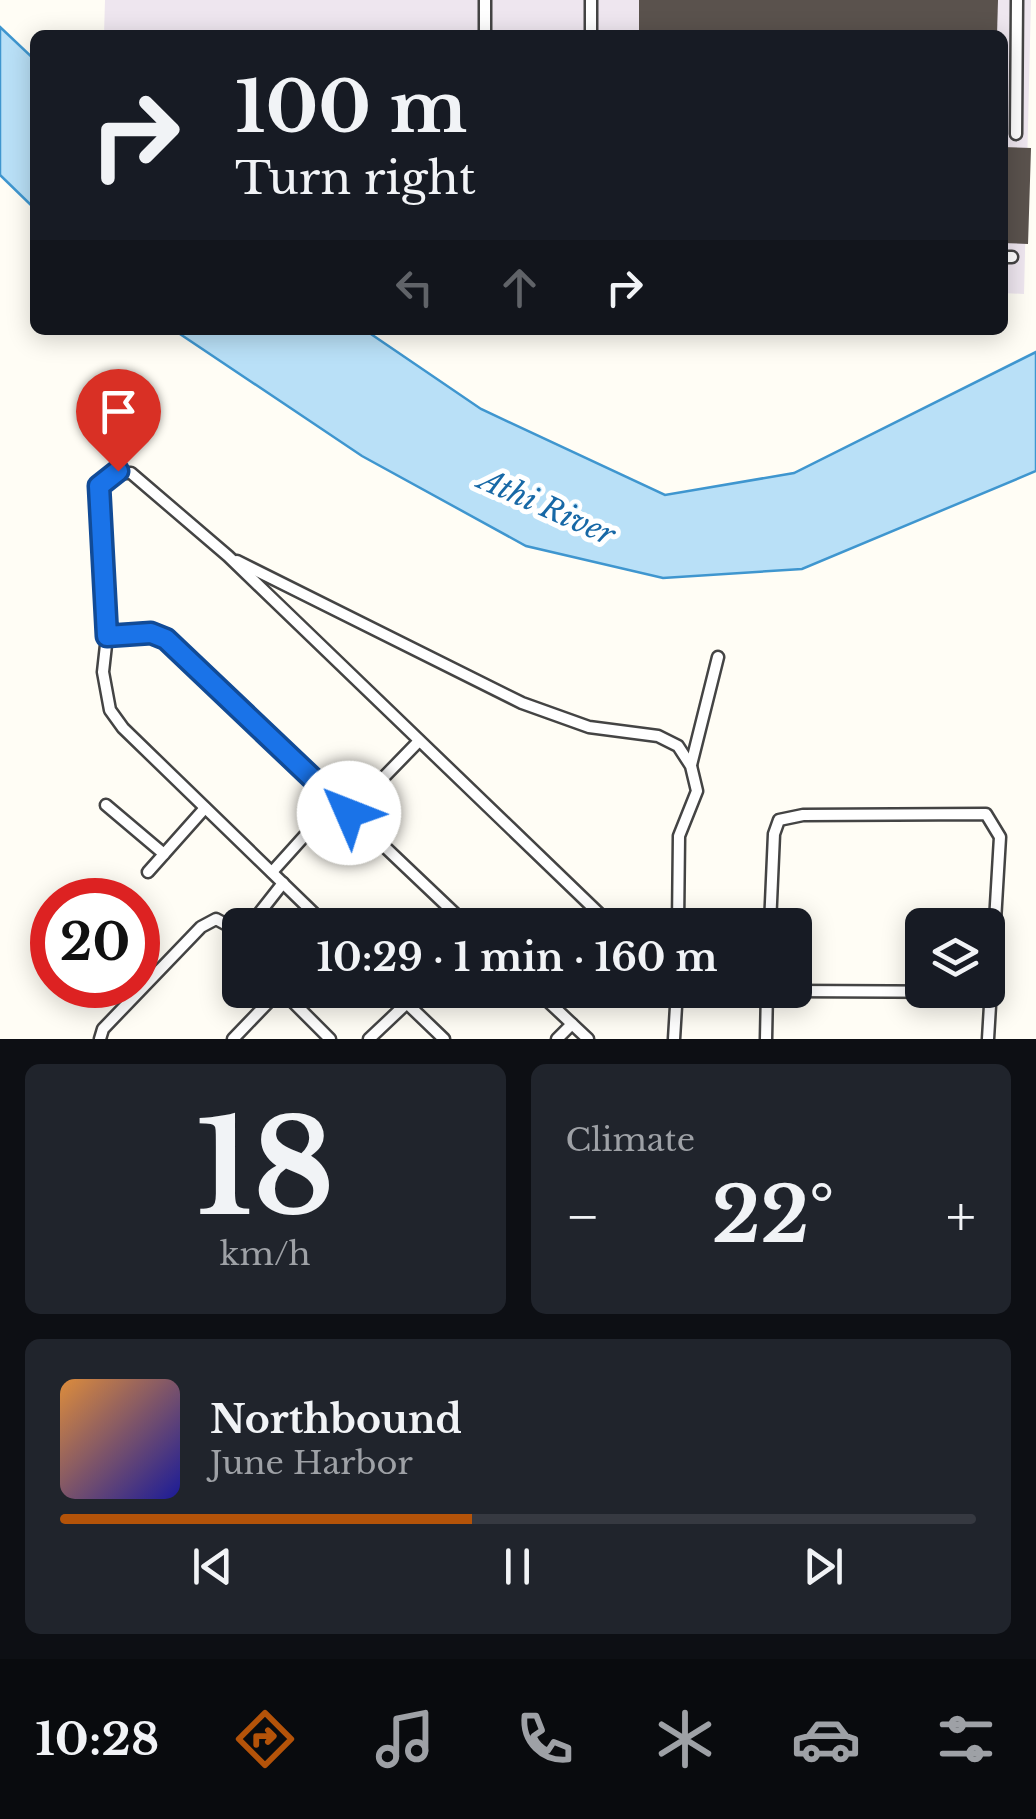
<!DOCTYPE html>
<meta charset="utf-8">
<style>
body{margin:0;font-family:"Libre Baskerville",serif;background:#20242c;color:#f1f3f6;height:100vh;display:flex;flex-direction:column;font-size:38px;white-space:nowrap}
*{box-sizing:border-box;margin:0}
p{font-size:32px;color:#9ea1a6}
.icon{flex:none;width:55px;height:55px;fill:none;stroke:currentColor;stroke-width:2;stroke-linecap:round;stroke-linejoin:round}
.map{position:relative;height:1039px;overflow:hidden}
.drawer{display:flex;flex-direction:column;gap:25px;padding:25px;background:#0d0f14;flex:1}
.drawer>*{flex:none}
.hud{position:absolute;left:30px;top:30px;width:978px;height:305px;border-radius:15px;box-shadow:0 5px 25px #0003;background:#171b24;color:#f1f3f6;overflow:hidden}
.buttons{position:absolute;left:905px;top:908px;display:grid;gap:20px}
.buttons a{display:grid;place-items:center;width:100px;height:100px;border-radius:15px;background:#171b24;box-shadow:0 5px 25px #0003;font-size:50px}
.speed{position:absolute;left:30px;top:878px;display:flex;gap:20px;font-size:50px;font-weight:700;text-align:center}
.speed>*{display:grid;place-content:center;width:130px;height:130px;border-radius:50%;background:#171b24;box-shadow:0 5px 25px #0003;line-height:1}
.speed .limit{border:15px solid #d22;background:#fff;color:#111}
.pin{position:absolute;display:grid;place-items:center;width:85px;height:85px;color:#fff;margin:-102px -42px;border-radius:50% 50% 50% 0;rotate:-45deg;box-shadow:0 0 10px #0007}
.pin .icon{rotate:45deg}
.me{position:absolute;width:110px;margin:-55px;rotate:314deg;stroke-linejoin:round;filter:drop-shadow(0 0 8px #0008)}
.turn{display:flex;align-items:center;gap:35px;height:210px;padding:0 40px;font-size:45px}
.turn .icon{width:130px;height:130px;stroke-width:2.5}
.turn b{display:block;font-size:70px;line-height:85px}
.lanes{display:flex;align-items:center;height:95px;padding:0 40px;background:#0003;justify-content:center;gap:50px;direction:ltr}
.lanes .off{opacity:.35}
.big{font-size:75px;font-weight:700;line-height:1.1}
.drawer .widget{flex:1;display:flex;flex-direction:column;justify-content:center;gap:15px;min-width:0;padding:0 35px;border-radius:15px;background:#20242c}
.drawer .dial{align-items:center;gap:0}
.dial b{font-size:130px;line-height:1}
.song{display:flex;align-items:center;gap:30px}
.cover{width:120px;height:120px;border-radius:15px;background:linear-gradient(135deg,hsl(30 70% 55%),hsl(240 70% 35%))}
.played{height:10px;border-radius:5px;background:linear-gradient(90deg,#b45309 45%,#363941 45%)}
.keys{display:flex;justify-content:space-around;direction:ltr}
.heat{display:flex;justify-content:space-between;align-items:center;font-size:55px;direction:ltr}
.drawer .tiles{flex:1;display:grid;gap:25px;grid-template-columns:1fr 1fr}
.widget:last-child{grid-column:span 2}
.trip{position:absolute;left:222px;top:908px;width:590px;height:100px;border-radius:15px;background:#171b24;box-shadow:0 5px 25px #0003;font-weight:700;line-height:100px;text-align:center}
.tab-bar{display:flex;height:160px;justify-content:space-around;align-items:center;background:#090b0e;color:#9ea1a6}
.tab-bar .icon{width:70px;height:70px}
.tab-bar .current{color:#b45309}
.tab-bar b{font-size:45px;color:#f1f3f6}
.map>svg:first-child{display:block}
.industrial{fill:#eee6ef}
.water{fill:#b9e0f7;stroke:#3f96cf;stroke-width:2.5}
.building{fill:#5a524d}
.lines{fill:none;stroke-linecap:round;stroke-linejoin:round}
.service-casing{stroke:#444;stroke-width:15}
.service{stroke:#fff;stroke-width:10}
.route-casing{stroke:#114b97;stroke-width:25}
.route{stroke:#1a73e8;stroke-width:18}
.labels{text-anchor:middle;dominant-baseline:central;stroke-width:10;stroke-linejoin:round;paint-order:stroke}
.water-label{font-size:30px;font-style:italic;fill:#1768a6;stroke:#fff}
</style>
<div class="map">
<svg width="1036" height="1039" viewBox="0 0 1036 1039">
<rect width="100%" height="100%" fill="#fffdf5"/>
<path class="industrial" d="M105 0H1031L1024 294 1003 293 1002 35H104Z"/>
<g class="water">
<path d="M0 27 35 60V209L0 175Z"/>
<path d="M174 330H365L481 409 665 495 794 473 1036 352V471L802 569 663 578 526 546 362 456Z"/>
</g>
<g class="building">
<path d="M639 0H998L997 35H639Z"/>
<path d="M1002 147 1031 148 1028 244 1002 243Z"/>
</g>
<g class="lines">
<g class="service-casing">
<g id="service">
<path d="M591 0V35"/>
<path d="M485 35V0"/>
<path d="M1016 134 1017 0"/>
<path d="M1002 257H1012"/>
<path d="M237 561 522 703 589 727 658 736 678 746 691 766 697 791 679 836 678 925"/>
<path d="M107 636 151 633 166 639 467 925"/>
<path d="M691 765 718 657"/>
<path d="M106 805 164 854"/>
<path d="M349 813 419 741"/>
<path d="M148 872 205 808"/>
<path d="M272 872 336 801"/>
<path d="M250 925 283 883"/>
<path d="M326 925 123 728 110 710 103 672 107 636 99 486 111 473H131L228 556 611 925"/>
<path d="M770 925 774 834 779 820 803 815 986 814 1000 837 988 1039"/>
<path d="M281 990 330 1039"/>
<path d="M393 990 444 1039"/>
<path d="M536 990 588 1039"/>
<path d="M792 991 989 992"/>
<path d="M100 1039 103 1029 201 927 216 919 240 932"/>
<path d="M233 1039 280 990"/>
<path d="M369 1039 407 1003"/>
<path d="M557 1039 572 1024"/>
<path d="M674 1039 677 990"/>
<path d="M766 1039 767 990"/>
</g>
</g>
<use href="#service" class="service"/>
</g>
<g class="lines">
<g class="route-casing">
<path id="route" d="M118 471 99 486 107 636 151 633 166 639 349 813"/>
</g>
<use href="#route" class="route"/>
</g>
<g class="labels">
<g class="water-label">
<text transform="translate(547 507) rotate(24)">Athi River</text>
</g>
</g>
</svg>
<div class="buttons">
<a><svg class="icon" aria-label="layers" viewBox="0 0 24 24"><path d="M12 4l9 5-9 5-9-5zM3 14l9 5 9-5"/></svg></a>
</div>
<div class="speed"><div class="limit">20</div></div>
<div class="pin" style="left:118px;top:471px;background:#d93025"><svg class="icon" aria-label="arrive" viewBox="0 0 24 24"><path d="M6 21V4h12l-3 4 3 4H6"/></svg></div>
<svg class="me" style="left:349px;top:813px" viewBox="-20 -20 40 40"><circle r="19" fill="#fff"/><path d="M0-13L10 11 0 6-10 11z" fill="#1a73e8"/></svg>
<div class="trip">10:29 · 1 min · 160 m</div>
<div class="hud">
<div class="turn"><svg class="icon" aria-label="right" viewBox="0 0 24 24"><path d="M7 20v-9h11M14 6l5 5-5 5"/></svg><div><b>100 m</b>Turn right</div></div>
<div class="lanes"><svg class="icon off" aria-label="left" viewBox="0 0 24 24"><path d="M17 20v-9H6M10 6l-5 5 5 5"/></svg><svg class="icon off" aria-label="ahead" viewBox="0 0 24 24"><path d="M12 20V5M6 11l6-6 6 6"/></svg><svg class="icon" aria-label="right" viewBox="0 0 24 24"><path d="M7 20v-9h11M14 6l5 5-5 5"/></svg></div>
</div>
</div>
<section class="drawer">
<div class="tiles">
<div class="widget dial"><b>18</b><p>km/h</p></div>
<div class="widget"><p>Climate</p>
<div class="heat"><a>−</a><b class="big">22°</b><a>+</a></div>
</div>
<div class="widget">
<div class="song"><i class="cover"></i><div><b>Northbound</b><p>June Harbor</p></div></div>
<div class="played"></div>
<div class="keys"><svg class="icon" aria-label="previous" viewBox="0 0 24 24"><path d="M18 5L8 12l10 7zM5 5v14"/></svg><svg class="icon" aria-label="pause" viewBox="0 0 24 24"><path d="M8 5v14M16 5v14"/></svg><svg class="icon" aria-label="next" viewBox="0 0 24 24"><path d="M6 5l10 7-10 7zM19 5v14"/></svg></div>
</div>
</div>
</section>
<nav class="tab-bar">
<b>10:28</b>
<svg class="icon current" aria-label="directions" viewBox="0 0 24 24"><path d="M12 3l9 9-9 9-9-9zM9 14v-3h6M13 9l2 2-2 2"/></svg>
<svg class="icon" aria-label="music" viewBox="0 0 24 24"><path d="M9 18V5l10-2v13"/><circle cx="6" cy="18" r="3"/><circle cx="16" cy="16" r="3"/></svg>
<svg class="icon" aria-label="phone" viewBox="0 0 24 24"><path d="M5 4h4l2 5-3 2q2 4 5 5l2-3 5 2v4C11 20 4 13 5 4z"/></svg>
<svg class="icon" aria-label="climate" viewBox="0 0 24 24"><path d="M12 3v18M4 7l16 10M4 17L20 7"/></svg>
<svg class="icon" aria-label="car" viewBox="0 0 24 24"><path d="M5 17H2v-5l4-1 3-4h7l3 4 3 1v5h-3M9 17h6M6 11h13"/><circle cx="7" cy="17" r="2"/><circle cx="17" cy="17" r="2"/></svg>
<svg class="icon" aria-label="filters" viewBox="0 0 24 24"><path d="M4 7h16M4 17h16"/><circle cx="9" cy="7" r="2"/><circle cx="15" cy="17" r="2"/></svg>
</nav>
